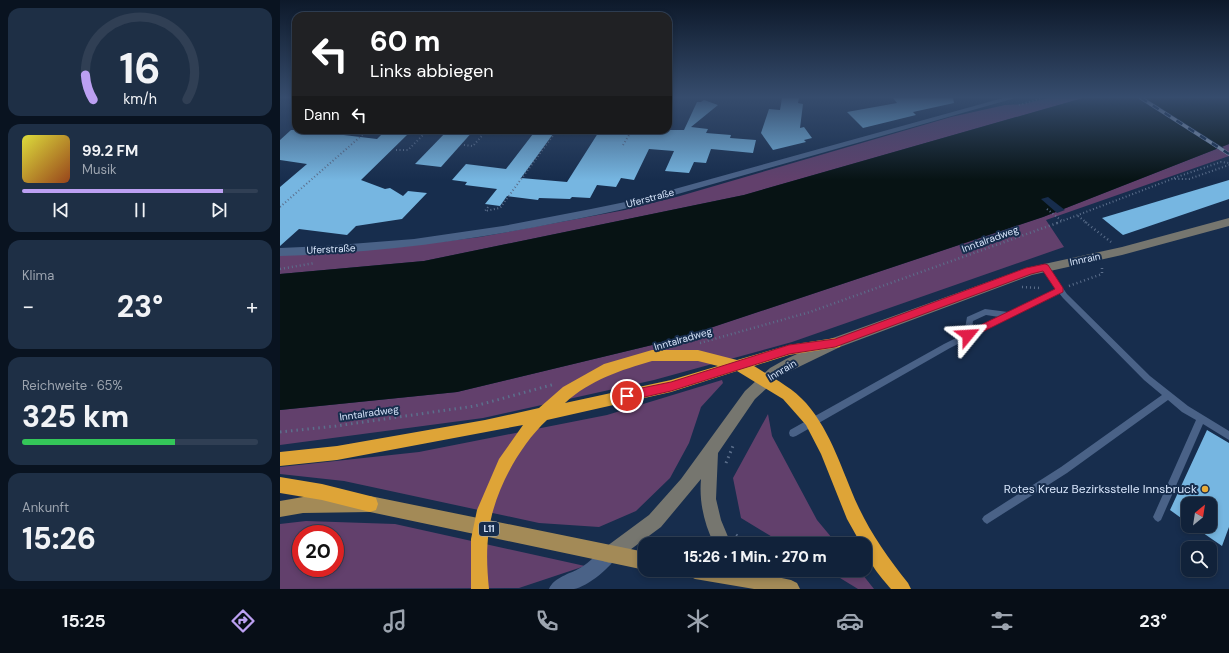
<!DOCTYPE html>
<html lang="de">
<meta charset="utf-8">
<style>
body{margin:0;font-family:"DM Sans",sans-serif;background:#1e2f45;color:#f1f3f6;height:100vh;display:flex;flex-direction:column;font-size:15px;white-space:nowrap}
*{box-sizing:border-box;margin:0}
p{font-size:13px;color:#9ca4af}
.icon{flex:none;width:22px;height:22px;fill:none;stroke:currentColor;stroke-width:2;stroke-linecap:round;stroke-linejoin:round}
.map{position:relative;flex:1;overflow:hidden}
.details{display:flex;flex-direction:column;gap:8px;padding:8px;background:#091320;width:280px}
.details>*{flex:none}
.guide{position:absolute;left:12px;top:12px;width:380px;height:122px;border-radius:12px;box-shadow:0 2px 6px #0003,0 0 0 1px #303f54;background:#202124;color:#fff;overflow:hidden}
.needle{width:26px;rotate:30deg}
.tools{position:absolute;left:901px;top:497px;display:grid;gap:8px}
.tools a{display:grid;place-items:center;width:36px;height:36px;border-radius:8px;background:#11223a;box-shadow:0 2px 6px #0003,0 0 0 1px #303f54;font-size:20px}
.speed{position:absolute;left:12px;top:525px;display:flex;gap:8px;font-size:20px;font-weight:700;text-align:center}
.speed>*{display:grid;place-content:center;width:52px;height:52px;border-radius:50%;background:#11223a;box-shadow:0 2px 6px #0003,0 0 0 1px #303f54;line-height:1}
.speed .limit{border:6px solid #d22;background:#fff;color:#111}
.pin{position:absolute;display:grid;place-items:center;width:34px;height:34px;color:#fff;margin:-17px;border:2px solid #fff;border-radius:50%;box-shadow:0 1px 4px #0007}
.me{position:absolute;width:44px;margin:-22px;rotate:63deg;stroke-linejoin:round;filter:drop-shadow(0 0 3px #0008)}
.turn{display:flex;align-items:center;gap:14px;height:84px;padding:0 12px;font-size:18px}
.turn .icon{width:52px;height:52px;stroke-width:2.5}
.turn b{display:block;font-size:28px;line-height:34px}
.then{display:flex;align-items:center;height:38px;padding:0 12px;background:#0003;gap:8px;font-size:15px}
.big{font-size:30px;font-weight:800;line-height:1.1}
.details .tile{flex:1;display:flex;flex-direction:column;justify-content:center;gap:6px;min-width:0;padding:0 14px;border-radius:12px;background:#1e2f45}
.details .dial{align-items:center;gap:0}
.dial svg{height:104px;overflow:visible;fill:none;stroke:#303f54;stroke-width:7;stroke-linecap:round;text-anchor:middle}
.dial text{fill:#f1f3f6;stroke:none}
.song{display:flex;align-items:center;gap:12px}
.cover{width:48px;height:48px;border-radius:6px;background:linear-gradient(135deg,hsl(60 70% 55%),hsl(20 70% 35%))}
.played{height:4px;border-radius:2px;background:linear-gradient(90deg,#bca0f2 85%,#303f54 85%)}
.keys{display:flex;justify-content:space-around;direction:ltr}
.heat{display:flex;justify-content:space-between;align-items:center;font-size:22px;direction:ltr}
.charge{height:6px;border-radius:3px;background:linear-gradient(90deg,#34c759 65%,#303f54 0)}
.trip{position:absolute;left:358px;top:537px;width:234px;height:40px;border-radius:12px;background:#11223a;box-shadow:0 2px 6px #0003,0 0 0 1px #303f54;font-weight:800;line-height:40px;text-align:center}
.dock{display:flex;height:64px;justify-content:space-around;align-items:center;background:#070e17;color:#9ca4af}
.dock .icon{width:28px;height:28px}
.dock .selected{color:#bca0f2}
.dock b{font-size:18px;color:#f1f3f6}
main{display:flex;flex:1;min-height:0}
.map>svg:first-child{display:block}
.green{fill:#62406c;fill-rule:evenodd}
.water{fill:#071314}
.pier{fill:#172d4d}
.building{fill:#76b6e1}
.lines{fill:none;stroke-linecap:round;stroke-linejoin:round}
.path-far2{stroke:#5c6f8c;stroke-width:2;stroke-dasharray:1 2.5;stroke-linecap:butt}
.path-far1{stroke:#5c6f8c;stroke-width:2.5;stroke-dasharray:1 3;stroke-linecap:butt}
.path{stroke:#5c6f8c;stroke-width:3;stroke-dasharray:1.5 4;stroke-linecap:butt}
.lane{fill:#4a6287;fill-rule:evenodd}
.street{fill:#4a6287;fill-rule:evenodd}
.secondary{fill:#76766f;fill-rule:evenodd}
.primary{fill:#a38a57;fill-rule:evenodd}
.highway{fill:#dea437;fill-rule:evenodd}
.rail-casing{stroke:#8b9cb6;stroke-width:3.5}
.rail{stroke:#172d4d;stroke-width:2.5;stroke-dasharray:7;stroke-linecap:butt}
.route{fill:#e11d48;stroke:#92132f}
.poi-dot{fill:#e9ab38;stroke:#172d4d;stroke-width:1.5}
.labels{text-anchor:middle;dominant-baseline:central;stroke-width:4;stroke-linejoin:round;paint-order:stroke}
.shield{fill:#172d4d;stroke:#9dadc6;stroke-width:1}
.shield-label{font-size:9px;font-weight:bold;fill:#d6e4fa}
.street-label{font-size:10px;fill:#d6e4fa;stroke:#172d4d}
.near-poi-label{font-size:12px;fill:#d6e4fa;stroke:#172d4d;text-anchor:end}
</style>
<main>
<section class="details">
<div class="tile dial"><svg viewBox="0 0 100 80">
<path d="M14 69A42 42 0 1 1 86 69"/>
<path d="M14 69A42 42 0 0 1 8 50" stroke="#bca0f2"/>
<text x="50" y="56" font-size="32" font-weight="700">16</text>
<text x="50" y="72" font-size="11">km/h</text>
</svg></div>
<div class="tile">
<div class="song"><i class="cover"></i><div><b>99.2 FM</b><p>Musik</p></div></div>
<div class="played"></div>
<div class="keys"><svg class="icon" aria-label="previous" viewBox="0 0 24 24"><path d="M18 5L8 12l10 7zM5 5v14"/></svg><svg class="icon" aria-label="pause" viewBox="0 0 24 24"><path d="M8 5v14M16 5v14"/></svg><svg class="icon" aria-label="next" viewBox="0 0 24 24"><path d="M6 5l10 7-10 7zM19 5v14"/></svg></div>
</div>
<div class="tile"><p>Klima</p>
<div class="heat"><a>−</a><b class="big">23°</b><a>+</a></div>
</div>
<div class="tile"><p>Reichweite · 65%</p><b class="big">325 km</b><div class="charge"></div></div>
<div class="tile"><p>Ankunft</p><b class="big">15:26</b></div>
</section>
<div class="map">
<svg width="949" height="589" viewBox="0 0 949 589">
<rect width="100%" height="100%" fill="#172d4d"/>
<g class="green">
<path d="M768 98H803L464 195 144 261 0 274V255L118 247 200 237 345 210 400 196 671 117 725 105 744 104Z"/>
<path d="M949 144V156L766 220 784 247 512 342 374 380 203 418 0 445V410L177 392 397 339 763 217Z"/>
<path d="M442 380 443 383 421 407 409 443 390 478 356 511 319 527 259 523 64 481 0 474V467L139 452 327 415Z"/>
<path d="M488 414 492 436 537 520 557 544H504L461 518 453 478Z"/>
<path d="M26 521 115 524 305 566 239 588 0 589V524ZM21 534H55V568H21Z"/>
<path d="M547 570H579L594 589H578Z"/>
</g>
<path class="water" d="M803 98H949V144L763 217 397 339 177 392 0 410V274L144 261 464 195Z"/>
<g class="pier">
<path d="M857 98H865L944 148 939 150Z"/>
<path d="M768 197 785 210 777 213 761 199Z"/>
</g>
<g class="building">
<path d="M502 98H519L518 103 523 104 520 128 524 127 532 138 524 140 526 142 493 150 481 133 489 109 500 110Z"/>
<path d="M613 98H673L674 103 633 112 636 115 583 128 567 112 617 103Z"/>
<path d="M424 100 438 105 411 127 428 129 426 133 451 135 450 138 476 140 473 153 431 149 426 163 414 162 409 173 385 171 394 151 369 149 354 180 341 178 336 187 317 185 310 198 292 197 290 199 259 198 258 200 227 196 220 206 205 204 217 189 185 185 187 182 172 180 186 164 226 169 256 130H276L241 178 287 182 320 130H404L417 102H421Z"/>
<path d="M11 130H50L47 133 97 139 104 132 128 134 81 180 105 189 110 188 123 196 128 191 147 193 122 219 76 226 67 235 19 229 0 246V187L27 164 0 160V140Z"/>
<path d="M168 130H194L161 167 135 164Z"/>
<path d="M949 180V199L843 235 822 218Z"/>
<path d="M927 430 949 443V527L942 546 913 526H930V504H908V523L890 510Z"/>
</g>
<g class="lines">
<g class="path-far2">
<path d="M861 98 949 154"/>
<path d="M739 105 763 98"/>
<path d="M184 145 193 146 207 130"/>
<path d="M343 145 352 130"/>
<path d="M116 150H128L148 130"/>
<path d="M894 178 941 162 949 163"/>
<path d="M0 207 88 130"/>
<path d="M208 207 205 211 220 208 277 130"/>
<path d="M767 209 782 221"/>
<path d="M798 216 807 223"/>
<path d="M777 223 892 179H909L949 165"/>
</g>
<g class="path-far1">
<path d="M805 222 831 242"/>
<path d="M0 269 35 263"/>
<path d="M789 286 822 274V268L824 267"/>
<path d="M742 287 761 288"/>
<path d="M420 343 530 312 780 222"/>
</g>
<g class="path">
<path d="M0 432 56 426 195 406 275 384"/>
<path d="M446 463 453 446"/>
<path d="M456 535 471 544"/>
<path d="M512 570 531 577"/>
<path d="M527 570 531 576"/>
</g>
<path class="lane" d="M763 265H767L787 294 870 376 908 406 949 431V440L923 424 881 520 878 522 875 520 873 517 916 420 902 412 888 400 787 473 710 522 707 524 704 522 702 519 704 516 781 467 882 395 864 380 783 298 779 293 670 348 516 436 513 437 510 436 509 433 510 430 664 344 684 334 687 317 705 309 728 312 776 289 763 269 762 267ZM706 315 719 317 692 330 693 321Z"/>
<g class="street">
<path d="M723 98H735L359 205C333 212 307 217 281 222 188 241 95 253 0 256V248L45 246 134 239 223 226 311 209 355 200Z"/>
<path d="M329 547 335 549 337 555C333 566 307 587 294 589 286 589 277 589 269 589 274 577 290 574 300 568 311 562 318 551 329 547Z"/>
</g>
<g class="secondary">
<path d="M949 218V226L842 255 752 275 560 347 500 376 475 399 438 453 436 499 441 520 451 544H434C424 523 419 502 421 479L381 527 335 561 329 563 323 561 321 555 323 549 369 515 401 479 465 391 490 368 506 359 550 339 746 268 842 247Z"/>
<path d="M463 570C476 570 492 566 498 580L495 586 489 589 466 576Z"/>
</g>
<g class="primary">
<path d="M90 496 365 552V570L90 512 23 513 0 517V501L23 497Z"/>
<path d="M406 570H465L511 580 517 583 520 589H474L415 579 409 576Z"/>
</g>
<g class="highway">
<path d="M555 338 560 339 561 343 560 347 509 355 474 366C491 377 512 387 526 403 552 433 562 471 578 506 591 534 609 559 628 583L631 589H611C601 577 585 560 585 544H581L567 519 541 454 526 425 503 399 457 371 391 392 267 420C239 446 214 492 209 530 206 550 207 569 209 589H191V539L197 510 219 459 243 425 57 460 0 466V452L57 446 205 420 259 408 283 387 324 364 372 350H418L457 360 509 345ZM372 361H418L438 366 391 380 285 403C310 380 341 370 372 361Z"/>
<path d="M0 477 42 484 90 496 96 498 98 504 96 510 90 512 42 500 0 493Z"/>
</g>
<g class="rail-casing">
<path id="rail" d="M861 98 949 154"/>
</g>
<use href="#rail" class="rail"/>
</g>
<linearGradient id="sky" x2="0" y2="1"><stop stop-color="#0d192a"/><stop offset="0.54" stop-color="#364c6d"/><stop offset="1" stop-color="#364c6d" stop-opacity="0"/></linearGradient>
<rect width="949" height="180" fill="url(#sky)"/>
<path class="route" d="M765 264 768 265 783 288V292L688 339 684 338 683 335 684 333 775 289 763 271 751 274 555 347 509 354 391 391 347 401 343 399 342 396 343 393 347 391 391 382 509 345 555 339 746 268Z"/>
<circle class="poi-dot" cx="925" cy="489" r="4"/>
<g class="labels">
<rect class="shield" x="199" y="522" width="20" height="14" rx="3"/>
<g class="shield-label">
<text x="209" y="529">L11</text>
</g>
<g class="street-label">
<text transform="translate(370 198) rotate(-15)">Uferstraße</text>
<text transform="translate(710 239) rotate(-20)">Inntalradweg</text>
<text transform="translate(51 249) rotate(-3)">Uferstraße</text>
<text transform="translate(805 259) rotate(-12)">Innrain</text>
<text transform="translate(403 339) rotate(-16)">Inntalradweg</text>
<text transform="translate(502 370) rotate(-31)">Innrain</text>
<text transform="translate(89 413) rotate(-8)">Inntalradweg</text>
</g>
<g class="near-poi-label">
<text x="917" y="489">Rotes Kreuz Bezirksstelle Innsbruck</text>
</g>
</g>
</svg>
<div class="tools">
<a><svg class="needle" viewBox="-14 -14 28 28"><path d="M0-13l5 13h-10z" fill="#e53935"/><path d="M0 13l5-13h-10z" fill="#9ca4af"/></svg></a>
<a><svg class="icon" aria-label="search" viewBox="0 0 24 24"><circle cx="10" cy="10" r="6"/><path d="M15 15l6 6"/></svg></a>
</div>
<div class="speed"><div class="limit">20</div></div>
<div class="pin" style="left:347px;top:396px;background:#d93025"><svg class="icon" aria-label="arrive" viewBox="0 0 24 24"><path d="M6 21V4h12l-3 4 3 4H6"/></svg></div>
<svg class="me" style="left:688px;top:335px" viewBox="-20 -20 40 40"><path d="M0-17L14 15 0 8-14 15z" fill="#e11d48" stroke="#fff" stroke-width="4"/></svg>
<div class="trip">15:26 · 1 Min. · 270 m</div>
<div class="guide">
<div class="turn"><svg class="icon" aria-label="left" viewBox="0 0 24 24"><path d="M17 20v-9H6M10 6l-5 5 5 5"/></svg><div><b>60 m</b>Links abbiegen</div></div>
<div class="then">Dann<svg class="icon" aria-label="left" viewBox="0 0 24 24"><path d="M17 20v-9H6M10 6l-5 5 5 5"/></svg></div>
</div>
</div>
</main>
<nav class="dock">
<b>15:25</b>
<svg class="icon selected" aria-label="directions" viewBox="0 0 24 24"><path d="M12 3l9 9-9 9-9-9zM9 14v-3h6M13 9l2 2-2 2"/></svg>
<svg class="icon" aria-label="music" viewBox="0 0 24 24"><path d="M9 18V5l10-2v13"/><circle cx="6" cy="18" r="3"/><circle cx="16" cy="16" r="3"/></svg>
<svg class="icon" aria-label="phone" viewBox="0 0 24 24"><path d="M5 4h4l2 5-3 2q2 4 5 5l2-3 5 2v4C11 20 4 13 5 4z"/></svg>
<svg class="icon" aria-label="climate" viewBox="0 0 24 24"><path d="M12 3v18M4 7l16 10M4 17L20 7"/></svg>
<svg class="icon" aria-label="car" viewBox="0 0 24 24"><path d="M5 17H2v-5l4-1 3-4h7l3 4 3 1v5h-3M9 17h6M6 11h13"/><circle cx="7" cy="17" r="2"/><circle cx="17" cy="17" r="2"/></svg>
<svg class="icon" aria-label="filters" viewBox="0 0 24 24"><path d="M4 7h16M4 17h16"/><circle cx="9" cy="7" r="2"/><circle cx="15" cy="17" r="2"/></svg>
<b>23°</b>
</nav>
